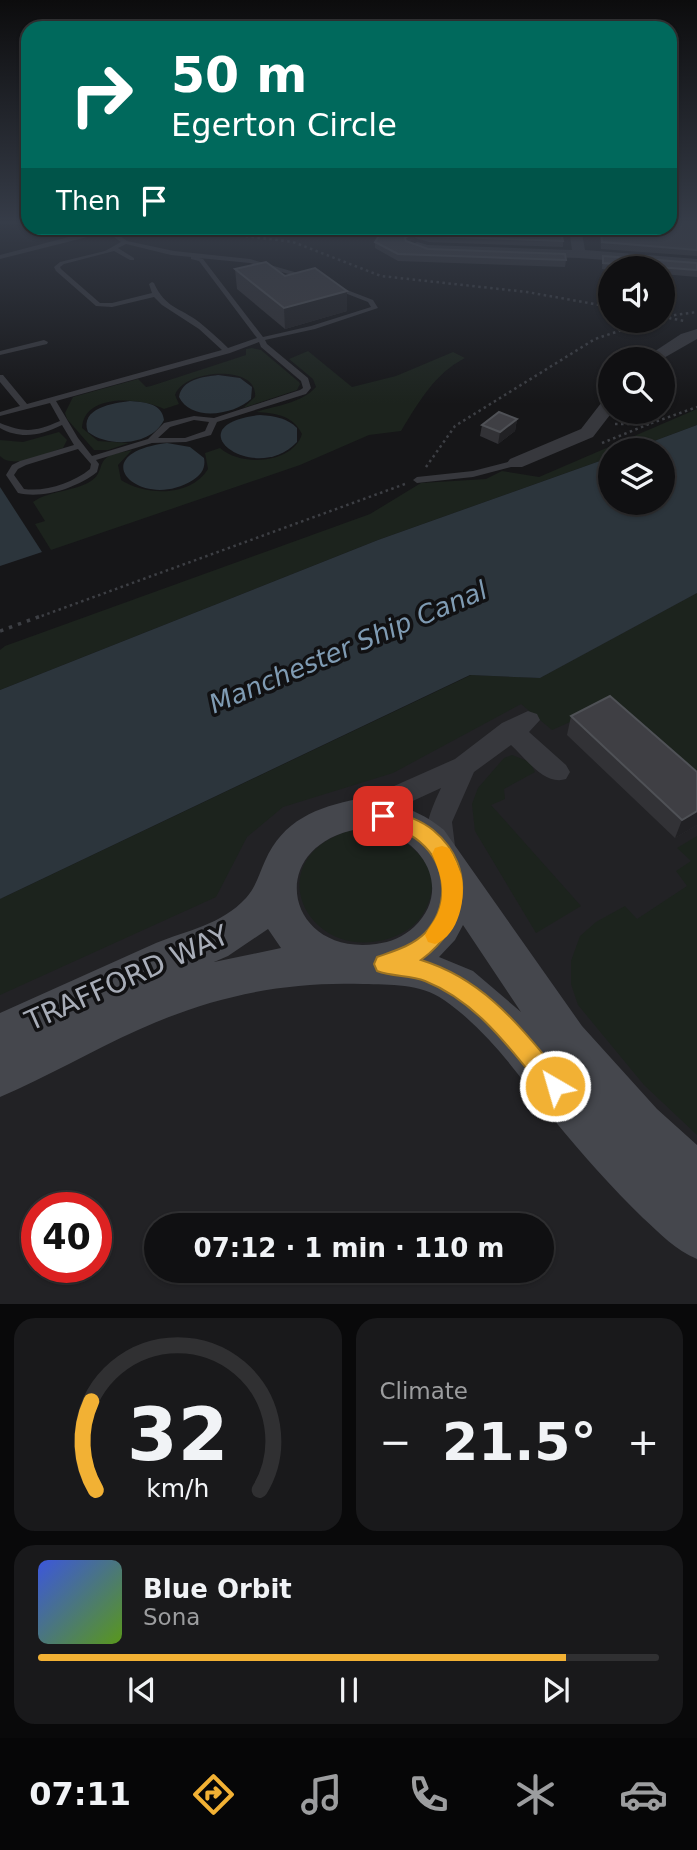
<!DOCTYPE html>
<meta charset="utf-8">
<style>
body{margin:0;font-family:"DejaVu Sans",sans-serif;background:#19191b;color:#f1f3f6;height:100vh;display:flex;flex-direction:column;font-size:26px;white-space:nowrap}
*{box-sizing:border-box;margin:0}
p{font-size:23px;color:#9c9d9f}
.icon{flex:none;width:38px;height:38px;fill:none;stroke:currentColor;stroke-width:2;stroke-linecap:round;stroke-linejoin:round}
.map{position:relative;height:1304px;overflow:hidden}
.panel{display:flex;flex-direction:column;gap:14px;padding:14px;background:#09090a;flex:1}
.panel>*{flex:none}
.guide{position:absolute;left:21px;top:21px;width:656px;height:214px;border-radius:21px;box-shadow:0 2px 5px #0004,0 0 0 2px #303032;background:#00695c;color:#fff;overflow:hidden}
.buttons{position:absolute;left:598px;top:256px;display:grid;gap:14px}
.buttons a{display:grid;place-items:center;width:77px;height:77px;border-radius:50%;background:#101012;box-shadow:0 2px 5px #0004,0 0 0 2px #303032;font-size:35px}
.speed{position:absolute;left:21px;top:1192px;display:flex;gap:14px;font-size:35px;font-weight:700;text-align:center}
.speed>*{display:grid;place-content:center;width:91px;height:91px;border-radius:50%;background:#101012;box-shadow:0 2px 5px #0004,0 0 0 2px #303032;line-height:1}
.speed .limit{border:10px solid #d22;background:#fff;color:#111}
.pin{position:absolute;display:grid;place-items:center;width:60px;height:60px;color:#fff;margin:-30px;border-radius:14px;box-shadow:0 4px 10px #0006}
.me{position:absolute;width:77px;margin:-38px;rotate:322deg;stroke-linejoin:round;filter:drop-shadow(0 0 5px #0008)}
.turn{display:flex;align-items:center;gap:24px;height:147px;padding:0 35px;font-size:32px}
.turn .icon{width:91px;height:91px;stroke-width:2.5}
.turn b{display:block;font-size:49px;line-height:60px}
.then{display:flex;align-items:center;height:66px;padding:0 35px;background:#0003;gap:14px;font-size:26px}
.big{font-size:52px;font-weight:800;line-height:1.1}
.panel .card{flex:1;display:flex;flex-direction:column;justify-content:center;gap:10px;min-width:0;padding:0 24px;border-radius:21px;background:#19191b}
.panel .dial{align-items:center;gap:0}
.dial svg{height:182px;overflow:visible;fill:none;stroke:#303032;stroke-width:7;stroke-linecap:round;text-anchor:middle}
.dial text{fill:#f1f3f6;stroke:none}
.song{display:flex;align-items:center;gap:21px}
.cover{width:84px;height:84px;border-radius:10px;background:linear-gradient(135deg,hsl(230 70% 55%),hsl(90 70% 35%))}
.played{height:7px;border-radius:4px;background:linear-gradient(90deg,#f2b134 85%,#303032 85%)}
.keys{display:flex;justify-content:space-around;direction:ltr}
.heat{display:flex;justify-content:space-between;align-items:center;font-size:38px;direction:ltr}
.panel .tiles{flex:1;display:grid;gap:14px;grid-template-columns:1fr 1fr}
.card:last-child{grid-column:span 2}
.trip{position:absolute;left:144px;top:1213px;width:410px;height:70px;border-radius:35px;background:#101012;box-shadow:0 2px 5px #0004,0 0 0 2px #303032;font-weight:800;line-height:70px;text-align:center}
.tab-bar{display:flex;height:112px;justify-content:space-around;align-items:center;background:#060607;color:#9c9d9f}
.tab-bar .icon{width:49px;height:49px}
.tab-bar .current{color:#f2b134}
.tab-bar b{font-size:32px;color:#f1f3f6}
.map>svg:first-child{display:block}
.built{fill:#222225;fill-rule:evenodd}
.green{fill:#1c231d}
.water{fill:#2c353c}
.lines{fill:none;stroke-linecap:round;stroke-linejoin:round}
.path-far1{stroke:#3d3f44;stroke-width:2.5;stroke-dasharray:2.5 3.5;stroke-linecap:butt}
.path{stroke:#3d3f44;stroke-width:3.5;stroke-dasharray:3.5 6;stroke-linecap:butt}
.lane{fill:#37383d;fill-rule:evenodd}
.street{fill:#37383d;fill-rule:evenodd}
.secondary{fill:#45474d;fill-rule:evenodd}
.wall{fill:#323236}
.shaded-wall{fill:#212124}
.building{fill:#3f3f44;stroke:#4f5156;stroke-width:2}
.route{fill:#f2b134;stroke:#9d7322;stroke-width:2}
.slow{fill:#f59e0b}
.labels{text-anchor:middle;dominant-baseline:central;stroke-width:7;stroke-linejoin:round;paint-order:stroke}
.water-label{font-size:26px;font-style:italic;fill:#7f9bb3;stroke:#111113}
.near-street-label{font-size:28px;fill:#a8adb8;stroke:#111113}
</style>
<div class="map">
<svg width="697" height="1304" viewBox="0 0 697 1304">
<rect width="100%" height="100%" fill="#161618"/>
<path class="built" d="M697 593V1304H0V899L540 678ZM37 1208H96V1267H37ZM156 1225H541V1270H156Z"/>
<g class="green">
<path d="M252 348 261 350 299 382 300 384 297 390 243 408 255 397C259 364 184 369 175 395L179 404 164 409C143 398 84 392 82 428L98 441 129 443 108 450H94L67 419 65 413 73 397 138 379 146 387 151 386 246 355V349Z"/>
<path d="M308 351 352 387 396 376 453 352 465 358C434 374 419 402 401 431L369 435 300 465 51 550 35 524 45 521 33 502C50 490 74 492 91 481 102 474 99 465 105 459 111 453 124 452 132 450L118 465 121 480C146 496 191 497 208 469L205 453 220 448C241 467 293 464 302 434 293 415 275 413 256 412 275 406 302 403 316 387L313 379 289 359Z"/>
<path d="M697 409V425L630 450H611V457L378 540 0 690V650L5 646 370 514 421 483 486 479 502 471 539 477Z"/>
<path d="M59 432 67 440 63 448C46 453 13 470 0 456V440L23 442Z"/>
<path d="M697 593V779L608 705 552 730 521 704 393 773 283 807 247 837 216 897 0 995V899L471 675 540 678Z"/>
<path d="M512 755 530 762 535 772 504 789 505 799 491 805 581 906 536 933 475 831 472 804 478 788 504 758Z"/>
<path d="M356 829C402 831 453 863 423 914 415 927 400 936 384 940 302 960 257 853 356 829Z"/>
<path d="M697 836V1135L644 1085 578 1005 571 984V961L580 936 596 922 625 906 637 919 687 886 676 871 691 861 677 848Z"/>
</g>
<g class="water">
<path d="M218 375 240 378 252 387 251 399C234 415 191 422 179 397 182 379 203 377 218 375Z"/>
<path d="M130 401C144 402 162 403 164 420 151 446 109 448 88 432 79 408 114 403 130 401Z"/>
<path d="M260 415C275 416 287 418 297 428V442C255 487 171 425 260 415Z"/>
<path d="M697 425V593L540 678 470 675 0 899V690L378 540 611 457V502H663V450H630Z"/>
<path d="M167 443 190 447 204 458C206 468 201 475 193 480 141 513 80 454 167 443Z"/>
<path d="M0 487 42 552 0 566Z"/>
</g>
<g class="lines">
<g class="path-far1">
<path d="M180 228 293 242 381 276 527 292 611 307"/>
<path d="M668 316 697 312"/>
<path d="M663 317 685 321"/>
<path d="M615 424H649L697 407"/>
<path d="M602 443 649 424"/>
<path d="M426 467 455 426 595 339 652 320"/>
<path d="M36 618 405 484"/>
</g>
<path class="path" d="M0 631 41 616"/>
<g class="lane">
<path d="M103 228H109L127 241 174 251 250 259 308 276 309 277 306 279 250 263 199 258 203 259 263 337 311 326 371 307 368 302 332 288V286L334 285 373 300 378 308 315 329 265 340 267 344 308 378 311 388 306 394 217 422 211 435 186 442 152 443 96 460 99 464 97 472C77 488 43 499 18 493L6 475 12 465 20 461 74 445 62 425C42 435 21 440 0 428V423C25 433 34 432 60 421L50 403 0 416V412L20 406 0 382V375H3L27 404 222 350 199 329 162 305 154 297 112 307 96 306 56 271 54 267 60 262 105 251 121 242 107 232 0 259V255ZM126 244 171 255 191 257V259L199 261 257 338 228 348C219 339 209 330 199 322 179 307 165 308 154 283L152 282 149 284 152 293 112 303H100L61 269 60 267 64 264 114 251 130 260H134V258L118 248ZM259 342 261 347 301 381 303 388 300 390 214 418 194 416 164 423 148 439 92 456 78 438 56 401 230 353ZM194 420 209 422 205 431 185 438H158L170 427ZM78 449 91 464 90 469C73 483 46 492 24 489L14 475 18 469 26 465Z"/>
<path d="M44 340 48 342 47 344 0 355V351Z"/>
<path d="M516 460 519 461V465L473 477 417 483 413 480 417 477 473 471Z"/>
</g>
<g class="street">
<path d="M569 228H581L585 250 697 259V267L579 258 428 253 410 246 417 242 428 245 572 250Z"/>
<path d="M697 329V339L662 359H643L681 334Z"/>
<path d="M611 397 613 411 593 437 522 467H510L507 463 510 459 581 429 605 398Z"/>
<path d="M528 711 537 714 540 720 529 732 566 765 570 772 566 779C545 786 526 759 511 745L474 772 452 822 456 854 452 862 442 866 432 862C419 835 430 812 441 788L367 822 358 825 349 822 345 814 349 806 455 759 502 723Z"/>
</g>
<g class="secondary">
<path d="M681 222H697V227L684 226Z"/>
<path d="M358 799C390 801 419 809 444 830L582 1026 657 1109 697 1145V1259C675 1250 661 1234 643 1218 611 1187 583 1155 554 1120 521 1079 489 1031 444 1000 420 983 390 985 363 984 284 981 210 997 138 1030 91 1051 47 1077 0 1097V1013C52 990 104 966 156 943 188 930 221 925 246 898 256 887 259 874 265 861 283 820 317 807 358 799ZM358 829C368 830 380 829 390 833 431 850 448 895 414 927 403 937 391 942 376 944 286 956 263 847 358 829ZM463 925 521 1012 473 971 439 957 455 940ZM268 929 281 948 214 962 228 956Z"/>
</g>
</g>
<g class="wall">
<path d="M685 223H697V256L601 249 600 228H597H670Z"/>
<path d="M384 228 563 241V247L429 242 415 238 408 242 428 249 566 260 565 267 398 261 375 248V242Z"/>
<path d="M603 256 697 263V277L663 274V268H611V270L602 269Z"/>
<path d="M235 269 285 276 347 311 285 329 237 289Z"/>
<path d="M517 419 515 431 498 444 480 436 482 425Z"/>
<path d="M571 716 697 772V825L675 838 567 735Z"/>
</g>
<g class="shaded-wall">
<path d="M415 232V238L404 244 405 238Z"/>
<path d="M347 291V311L285 329 284 308Z"/>
<path d="M517 419 515 431 498 444 500 432Z"/>
<path d="M697 811V825L675 838 682 820Z"/>
</g>
<g class="building">
<path d="M670 222H685L697 223V250L602 242 601 228H670Z"/>
<path d="M384 228H560L563 241 430 236 415 232 405 238 406 241 428 249 565 254 566 260 398 254 375 242Z"/>
<path d="M603 256 697 263V270L603 263Z"/>
<path d="M266 262 285 276 315 268 347 291 284 308 235 269Z"/>
<path d="M499 412 517 419 500 432 482 425Z"/>
<path d="M610 696 697 772V811L682 820 571 716Z"/>
</g>
<linearGradient id="sky" x2="0" y2="1"><stop stop-color="#0c0c0d"/><stop offset="0.55" stop-color="#363c48"/><stop offset="1" stop-color="#363c48" stop-opacity="0"/></linearGradient>
<rect width="697" height="404" fill="url(#sky)"/>
<path class="route" d="M383 808C400 814 418 818 433 830 480 869 466 927 421 960 486 980 521 1028 563 1078L567 1086 563 1094 555 1097 547 1094C512 1051 478 1002 425 981 410 975 393 977 377 971L374 964 377 957C394 951 412 946 425 933 450 906 447 865 420 842 407 831 392 826 376 821L373 816 376 810Z"/>
<path class="slow" d="M442 846 449 848C453 856 458 866 461 874 467 896 459 936 435 944L428 942 425 935C428 928 434 922 437 915 447 894 441 874 432 854L435 848Z"/>
<g class="labels">
<g class="water-label">
<text transform="translate(348 647) rotate(-23)">Manchester Ship Canal</text>
</g>
<g class="near-street-label">
<text transform="translate(127 978) rotate(-24)">TRAFFORD WAY</text>
</g>
</g>
</svg>
<div class="buttons">
<a><svg class="icon" aria-label="sound" viewBox="0 0 24 24"><path d="M4 9h4l5-4v14l-5-4H4zM17 9q2 3 0 6"/></svg></a>
<a><svg class="icon" aria-label="search" viewBox="0 0 24 24"><circle cx="10" cy="10" r="6"/><path d="M15 15l6 6"/></svg></a>
<a><svg class="icon" aria-label="layers" viewBox="0 0 24 24"><path d="M12 4l9 5-9 5-9-5zM3 14l9 5 9-5"/></svg></a>
</div>
<div class="speed"><div class="limit">40</div></div>
<div class="pin" style="left:383px;top:816px;background:#d93025"><svg class="icon" aria-label="arrive" viewBox="0 0 24 24"><path d="M6 21V4h12l-3 4 3 4H6"/></svg></div>
<svg class="me" style="left:555px;top:1086px" viewBox="-20 -20 40 40"><circle r="17" fill="#f2b134" stroke="#fff" stroke-width="3"/><path d="M0-11L8 9 0 5-8 9z" fill="#fff"/></svg>
<div class="trip">07:12 · 1 min · 110 m</div>
<div class="guide">
<div class="turn"><svg class="icon" aria-label="right" viewBox="0 0 24 24"><path d="M7 20v-9h11M14 6l5 5-5 5"/></svg><div><b>50 m</b>Egerton Circle</div></div>
<div class="then">Then<svg class="icon" aria-label="arrive" viewBox="0 0 24 24"><path d="M6 21V4h12l-3 4 3 4H6"/></svg></div>
</div>
</div>
<section class="panel">
<div class="tiles">
<div class="card dial"><svg viewBox="0 0 100 80">
<path d="M14 69A42 42 0 1 1 86 69"/>
<path d="M14 69A42 42 0 0 1 12 30" stroke="#f2b134"/>
<text x="50" y="56" font-size="32" font-weight="700">32</text>
<text x="50" y="72" font-size="11">km/h</text>
</svg></div>
<div class="card"><p>Climate</p>
<div class="heat"><a>−</a><b class="big">21.5°</b><a>+</a></div>
</div>
<div class="card">
<div class="song"><i class="cover"></i><div><b>Blue Orbit</b><p>Sona</p></div></div>
<div class="played"></div>
<div class="keys"><svg class="icon" aria-label="previous" viewBox="0 0 24 24"><path d="M18 5L8 12l10 7zM5 5v14"/></svg><svg class="icon" aria-label="pause" viewBox="0 0 24 24"><path d="M8 5v14M16 5v14"/></svg><svg class="icon" aria-label="next" viewBox="0 0 24 24"><path d="M6 5l10 7-10 7zM19 5v14"/></svg></div>
</div>
</div>
</section>
<nav class="tab-bar">
<b>07:11</b>
<svg class="icon current" aria-label="directions" viewBox="0 0 24 24"><path d="M12 3l9 9-9 9-9-9zM9 14v-3h6M13 9l2 2-2 2"/></svg>
<svg class="icon" aria-label="music" viewBox="0 0 24 24"><path d="M9 18V5l10-2v13"/><circle cx="6" cy="18" r="3"/><circle cx="16" cy="16" r="3"/></svg>
<svg class="icon" aria-label="phone" viewBox="0 0 24 24"><path d="M5 4h4l2 5-3 2q2 4 5 5l2-3 5 2v4C11 20 4 13 5 4z"/></svg>
<svg class="icon" aria-label="climate" viewBox="0 0 24 24"><path d="M12 3v18M4 7l16 10M4 17L20 7"/></svg>
<svg class="icon" aria-label="car" viewBox="0 0 24 24"><path d="M5 17H2v-5l4-1 3-4h7l3 4 3 1v5h-3M9 17h6M6 11h13"/><circle cx="7" cy="17" r="2"/><circle cx="17" cy="17" r="2"/></svg>
</nav>
